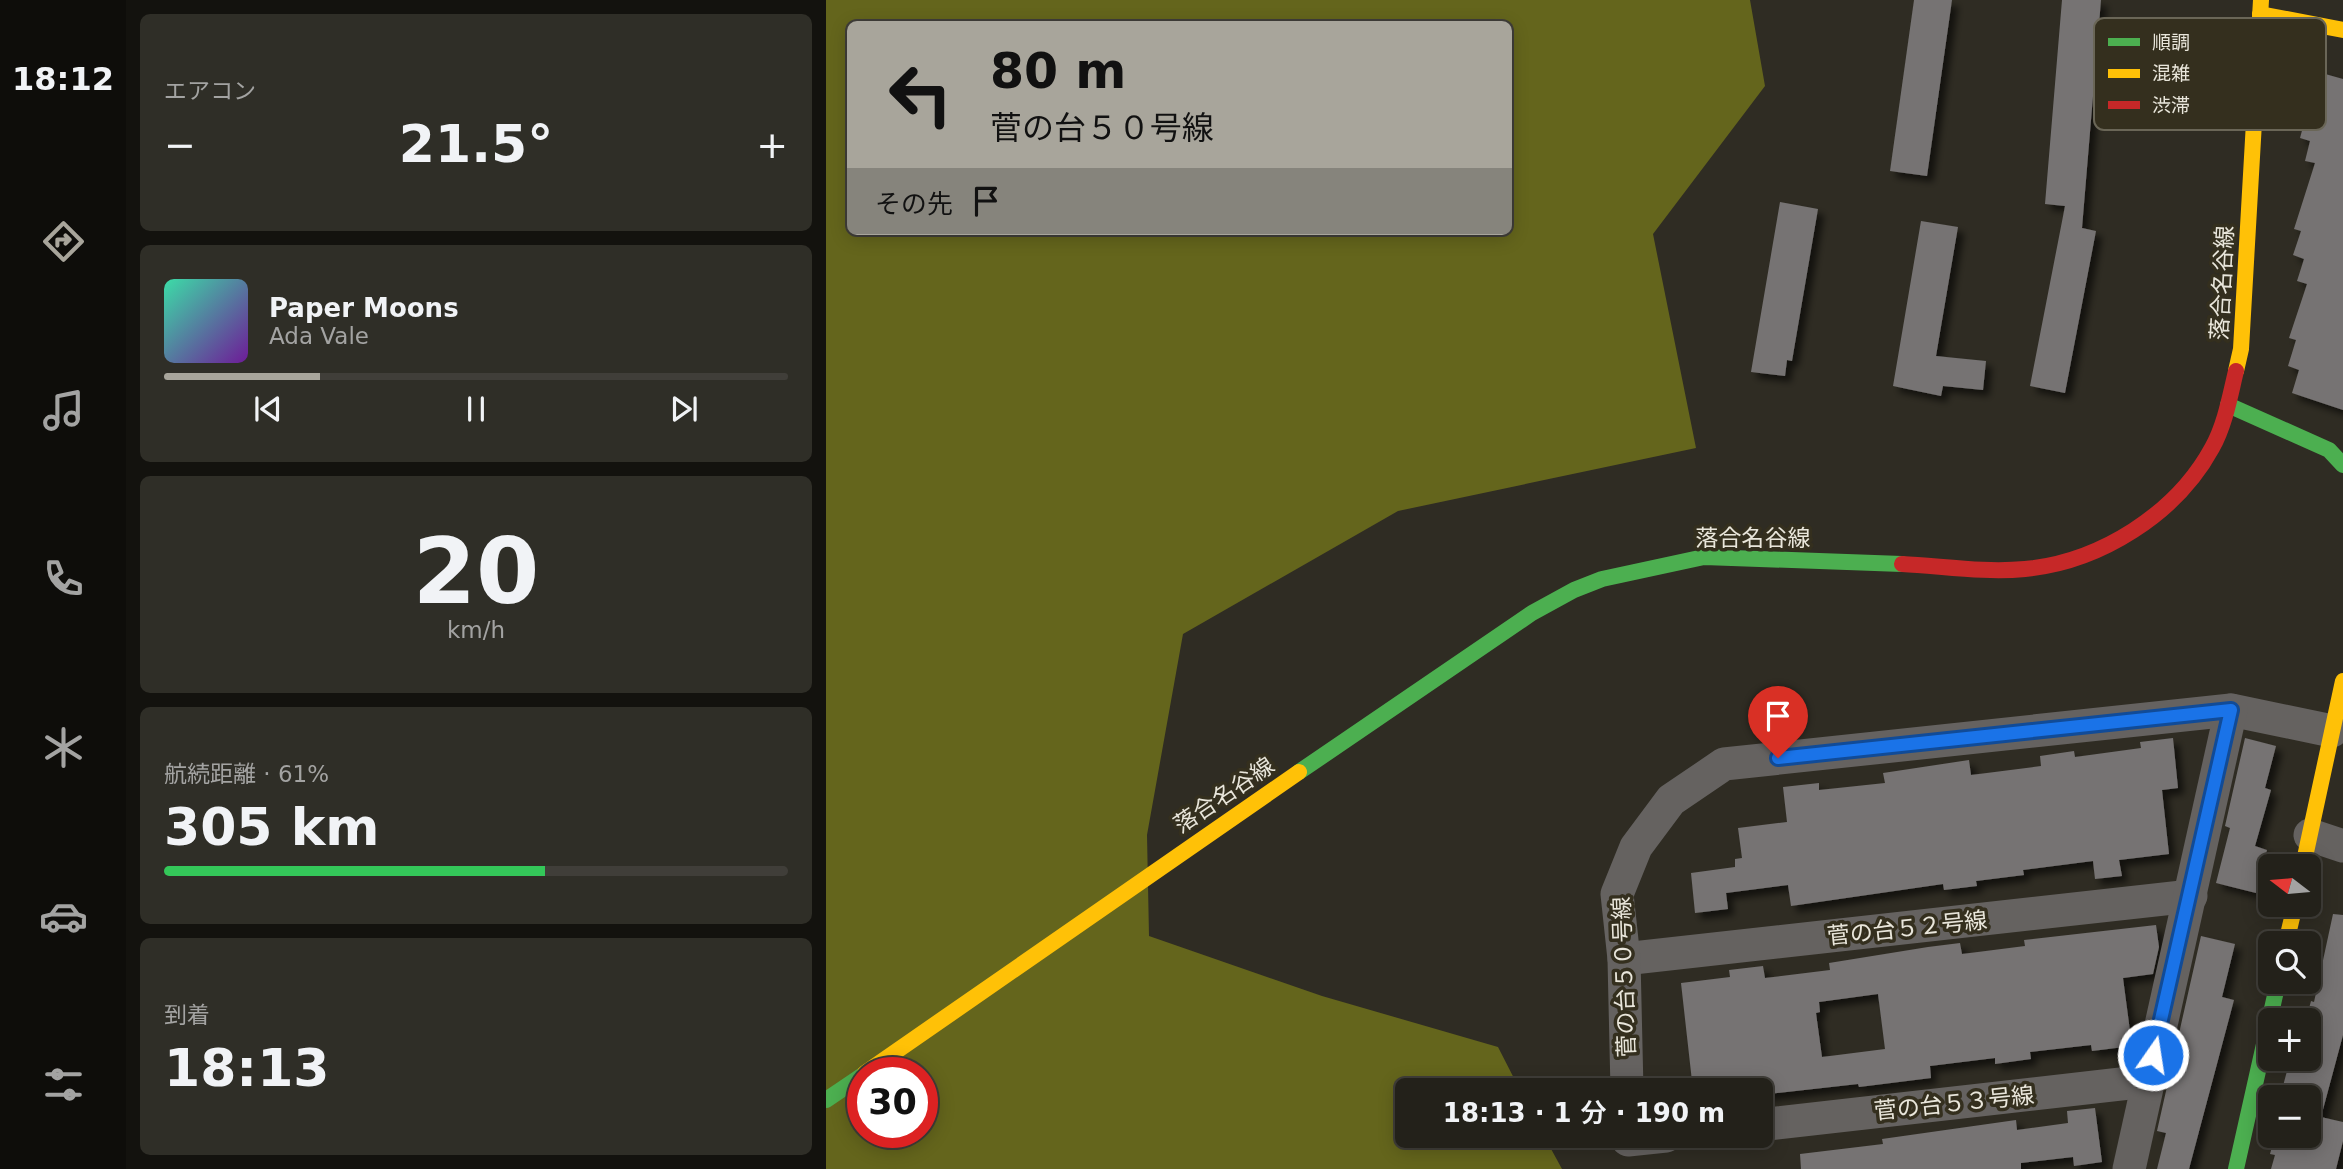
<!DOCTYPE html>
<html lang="ja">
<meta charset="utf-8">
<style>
body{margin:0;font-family:"DejaVu Sans","Noto Sans JP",sans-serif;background:#2f2e27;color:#f1f3f6;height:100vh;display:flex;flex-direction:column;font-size:26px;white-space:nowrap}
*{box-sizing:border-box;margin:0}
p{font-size:23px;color:#a3a3a2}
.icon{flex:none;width:38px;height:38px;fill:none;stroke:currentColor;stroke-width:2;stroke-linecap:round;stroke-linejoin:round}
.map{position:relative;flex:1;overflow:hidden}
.details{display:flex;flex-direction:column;gap:14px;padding:14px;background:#13120e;width:700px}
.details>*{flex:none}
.banner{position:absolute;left:21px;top:21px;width:665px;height:214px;border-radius:10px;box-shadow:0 4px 18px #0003,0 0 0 2px #403e39;background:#a8a59b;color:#111;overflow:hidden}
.needle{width:46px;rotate:286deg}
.fabs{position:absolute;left:1432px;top:854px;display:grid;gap:14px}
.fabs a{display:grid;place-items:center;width:63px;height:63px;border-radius:10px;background:#23211a;box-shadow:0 4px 18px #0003,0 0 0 2px #403e39;font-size:35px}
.speed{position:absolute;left:21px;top:1057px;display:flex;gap:14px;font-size:35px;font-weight:700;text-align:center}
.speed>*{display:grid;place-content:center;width:91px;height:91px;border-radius:50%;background:#23211a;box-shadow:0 4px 18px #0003,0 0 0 2px #403e39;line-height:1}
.speed .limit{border:10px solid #d22;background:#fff;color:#111}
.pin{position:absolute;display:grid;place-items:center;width:60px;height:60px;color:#fff;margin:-72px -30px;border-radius:50% 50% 50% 0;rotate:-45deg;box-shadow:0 0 7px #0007}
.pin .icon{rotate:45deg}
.me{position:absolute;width:77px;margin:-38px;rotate:13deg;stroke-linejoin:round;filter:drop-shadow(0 0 5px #0008)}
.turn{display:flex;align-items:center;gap:24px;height:147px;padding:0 28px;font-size:32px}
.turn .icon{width:91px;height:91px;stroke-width:2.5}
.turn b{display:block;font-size:49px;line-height:60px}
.then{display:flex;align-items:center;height:66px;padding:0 28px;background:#0003;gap:14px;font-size:26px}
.big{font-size:52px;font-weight:600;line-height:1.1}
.details .card{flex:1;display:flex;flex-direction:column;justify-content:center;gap:10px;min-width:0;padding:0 24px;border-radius:10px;background:#2f2e27}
.details .dial{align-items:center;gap:0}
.dial b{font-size:91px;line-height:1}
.song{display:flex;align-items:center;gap:21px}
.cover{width:84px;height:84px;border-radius:10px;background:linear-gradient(135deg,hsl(160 70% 55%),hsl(280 70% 35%))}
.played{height:7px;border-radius:4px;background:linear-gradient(90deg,#a8a59b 25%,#403e39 25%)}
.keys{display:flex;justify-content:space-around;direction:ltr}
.heat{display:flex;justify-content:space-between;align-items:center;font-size:38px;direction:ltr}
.charge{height:10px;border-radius:5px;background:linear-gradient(90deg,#34c759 61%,#403e39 0)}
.trip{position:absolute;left:569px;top:1078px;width:378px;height:70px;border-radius:10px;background:#23211a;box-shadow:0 4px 18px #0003,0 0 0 2px #403e39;font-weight:600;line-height:70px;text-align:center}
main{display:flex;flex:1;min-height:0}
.dock{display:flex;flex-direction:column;width:126px;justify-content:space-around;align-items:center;background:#0e0d0a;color:#a3a3a2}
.dock .icon{width:49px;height:49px}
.dock .current{color:#a8a59b}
.dock b{font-size:32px;color:#f1f3f6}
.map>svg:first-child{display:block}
.forest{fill:#64651c;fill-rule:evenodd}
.building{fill:#767373;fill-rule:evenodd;filter:url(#shadow)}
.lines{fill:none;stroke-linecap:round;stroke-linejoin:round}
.street{stroke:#656260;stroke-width:33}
.fast{stroke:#4caf50;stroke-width:16}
.slow{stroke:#ffc107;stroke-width:16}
.jam{stroke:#c62828;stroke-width:16}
.route-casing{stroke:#114b97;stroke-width:18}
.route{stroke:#1a73e8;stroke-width:12}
.labels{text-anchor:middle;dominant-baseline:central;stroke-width:7;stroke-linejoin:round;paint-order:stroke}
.street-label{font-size:23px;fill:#e9e6db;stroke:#342f1e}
.key{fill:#342f1e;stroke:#6a6657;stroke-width:2}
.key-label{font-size:19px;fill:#e9e6db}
</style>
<main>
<nav class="dock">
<b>18:12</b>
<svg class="icon current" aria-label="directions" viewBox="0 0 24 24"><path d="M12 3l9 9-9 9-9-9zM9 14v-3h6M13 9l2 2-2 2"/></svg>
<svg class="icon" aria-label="music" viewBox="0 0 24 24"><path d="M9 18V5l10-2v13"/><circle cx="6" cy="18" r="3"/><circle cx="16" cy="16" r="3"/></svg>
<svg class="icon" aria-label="phone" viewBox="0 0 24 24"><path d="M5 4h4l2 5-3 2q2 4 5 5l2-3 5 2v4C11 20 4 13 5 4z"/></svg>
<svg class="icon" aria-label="climate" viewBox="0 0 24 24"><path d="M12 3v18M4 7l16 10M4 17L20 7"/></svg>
<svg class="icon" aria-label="car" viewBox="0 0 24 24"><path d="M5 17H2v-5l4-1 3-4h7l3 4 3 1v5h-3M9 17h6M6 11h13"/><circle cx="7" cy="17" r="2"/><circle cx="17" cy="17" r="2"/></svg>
<svg class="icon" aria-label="filters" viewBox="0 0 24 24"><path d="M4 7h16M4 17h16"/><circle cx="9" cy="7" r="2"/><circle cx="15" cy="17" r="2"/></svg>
</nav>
<section class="details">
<div class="card"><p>エアコン</p>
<div class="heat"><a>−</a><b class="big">21.5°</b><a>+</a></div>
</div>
<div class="card">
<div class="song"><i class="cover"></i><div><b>Paper Moons</b><p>Ada Vale</p></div></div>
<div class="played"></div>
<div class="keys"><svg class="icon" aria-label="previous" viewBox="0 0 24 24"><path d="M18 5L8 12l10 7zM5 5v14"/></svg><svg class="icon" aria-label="pause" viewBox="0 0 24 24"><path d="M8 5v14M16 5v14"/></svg><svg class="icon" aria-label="next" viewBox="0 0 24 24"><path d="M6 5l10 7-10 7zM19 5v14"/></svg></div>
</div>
<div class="card dial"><b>20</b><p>km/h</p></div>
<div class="card"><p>航続距離 · 61%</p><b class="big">305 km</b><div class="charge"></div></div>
<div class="card"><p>到着</p><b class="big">18:13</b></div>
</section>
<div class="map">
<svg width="1517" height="1169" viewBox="0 0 1517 1169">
<defs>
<filter id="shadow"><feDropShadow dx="6" dy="6" stdDeviation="3.5" flood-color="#0009"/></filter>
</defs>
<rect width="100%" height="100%" fill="#2f2c23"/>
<path class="forest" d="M0 0H924L939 86 827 234 870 448 572 511 357 634 321 835 323 936 496 996 672 1047 694 1090H581V1136H718L736 1169H0ZM24 24H682V231H24ZM37 1073H96V1132H37Z"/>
<g class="building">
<path d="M1088 0H1126L1101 176 1064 171Z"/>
<path d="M1236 0H1275L1256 228 1270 231 1239 393 1204 386 1239 206 1219 204Z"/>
<path d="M1485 70 1517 79V410L1466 393 1473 370 1462 366 1470 340 1463 338 1481 284 1471 281 1478 259 1467 255 1475 231 1468 229 1489 163 1479 161 1484 141 1474 138 1481 112 1474 110Z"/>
<path d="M954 202 992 209 966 361 961 360 959 376 925 372Z"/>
<path d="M1095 221 1132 227 1110 356 1160 361 1157 390 1117 386 1115 396 1067 386Z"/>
<path d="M1347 738 1352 788 1336 790 1343 854 1293 860 1296 876 1269 879 1267 861 1197 870 1198 875 1150 881 1151 886 1118 890 1117 884 965 906 962 885 900 893 902 909 869 913 865 873 909 867V859L916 858 912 828 961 822 957 787 993 783V790L1059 783 1057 773 1143 760 1145 775 1215 766 1214 756 1248 751 1249 757 1315 748 1314 742Z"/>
<path d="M1419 738 1450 746 1439 788 1445 790 1429 846 1441 850 1430 893 1390 883 1404 828 1399 826Z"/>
<path d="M1507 914 1517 915V1035L1495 1117 1517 1122V1141L1510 1169H1445L1449 1155 1444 1154 1449 1136H1482V1097H1454L1464 1060 1482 1059V1020H1480L1485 1001 1488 1002Z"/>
<path d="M1330 925 1333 947 1327 974 1297 978 1306 1046 1266 1051 1265 1045 1204 1052 1205 1059 1169 1064V1058L1104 1066 1105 1078 1033 1087 1032 1084 934 1095V1090H867L855 983 904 977 903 970 937 966 939 978 1004 970 1003 963 1102 947 1134 943 1136 954 1199 946 1198 940ZM1052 994 1059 1049 996 1057 990 1013 994 1012 993 1002Z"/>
<path d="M1375 936 1409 944 1396 997 1408 1000 1363 1169H1331L1340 1133 1331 1131Z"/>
<path d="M1269 1108 1276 1162 1248 1166 1247 1157 1195 1163V1169H975L974 1154 1057 1144 1056 1139 1190 1120 1191 1130 1242 1123 1241 1111Z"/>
</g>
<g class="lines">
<g class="street">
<path d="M1484 835 1517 846"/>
<path d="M798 959 1365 896"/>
<path d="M801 1090 798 959 791 894 810 847 845 800 898 764 1405 710 1506 731"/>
<path d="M934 1125 1321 1081"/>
<path d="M802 1140 840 1136"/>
<path d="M1303 1169 1405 710"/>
</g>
<g class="fast">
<path d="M1402 405 1503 450 1517 465"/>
<path d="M473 772 706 613 748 590 776 579 878 557 1076 564"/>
<path d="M0 1100 37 1075"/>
<path d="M1410 1169 1452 982"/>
</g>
<g class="slow">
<path d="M1434 14 1517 30"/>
<path d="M1410 371 1415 349 1435 0"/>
<path d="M1477 866 1517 681"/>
<path d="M1460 943 1469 905"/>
<path d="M39 1073 473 772"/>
</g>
<path class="jam" d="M1076 564C1116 566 1159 573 1199 569 1274 562 1350 514 1386 448 1399 425 1404 396 1410 371"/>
</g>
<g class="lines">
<g class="route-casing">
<path id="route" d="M952 758 1405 710 1327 1055"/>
</g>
<use href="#route" class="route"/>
</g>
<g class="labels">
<g class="street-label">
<text transform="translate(1396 283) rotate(-87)">落合名谷線</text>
<text x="927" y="538">落合名谷線</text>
<text transform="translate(398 795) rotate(-34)">落合名谷線</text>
<text transform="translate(1081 928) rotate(-6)">菅の台５２号線</text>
<text transform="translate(798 977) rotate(-92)">菅の台５０号線</text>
<text transform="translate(1128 1103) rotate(-6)">菅の台５３号線</text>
</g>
</g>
<rect x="1268" y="18" width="232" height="112" rx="10" class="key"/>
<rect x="1282" y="38" width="32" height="8" fill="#4caf50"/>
<rect x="1282" y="69" width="32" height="9" fill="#ffc107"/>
<rect x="1282" y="101" width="32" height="8" fill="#c62828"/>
<g class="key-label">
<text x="1326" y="49">順調</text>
<text x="1326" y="80">混雑</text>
<text x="1326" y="112">渋滞</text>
</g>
</svg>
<div class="fabs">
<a><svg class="needle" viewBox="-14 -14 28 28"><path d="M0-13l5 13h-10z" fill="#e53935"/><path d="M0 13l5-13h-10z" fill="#a3a3a2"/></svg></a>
<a><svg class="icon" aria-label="search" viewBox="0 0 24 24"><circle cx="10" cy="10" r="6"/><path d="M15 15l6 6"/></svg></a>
<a>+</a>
<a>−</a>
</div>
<div class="speed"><div class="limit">30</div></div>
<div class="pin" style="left:952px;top:758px;background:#d93025"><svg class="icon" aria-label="arrive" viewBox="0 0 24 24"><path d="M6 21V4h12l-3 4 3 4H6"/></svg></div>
<svg class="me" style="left:1327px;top:1055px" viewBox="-20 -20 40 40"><circle r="17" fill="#1a73e8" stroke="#fff" stroke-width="3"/><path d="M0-11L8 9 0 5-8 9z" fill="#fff"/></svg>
<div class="trip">18:13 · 1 分 · 190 m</div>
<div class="banner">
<div class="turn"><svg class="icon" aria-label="left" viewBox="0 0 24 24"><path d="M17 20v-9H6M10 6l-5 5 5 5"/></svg><div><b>80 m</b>菅の台５０号線</div></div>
<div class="then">その先<svg class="icon" aria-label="arrive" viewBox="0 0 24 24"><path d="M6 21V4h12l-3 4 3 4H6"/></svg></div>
</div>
</div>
</main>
